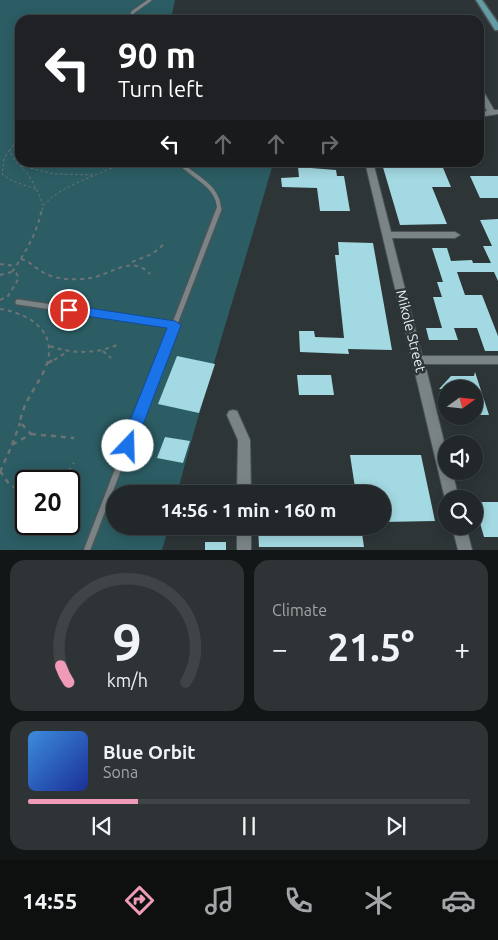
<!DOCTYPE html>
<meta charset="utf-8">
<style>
body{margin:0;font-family:Ubuntu,sans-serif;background:#2e3435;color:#f1f3f6;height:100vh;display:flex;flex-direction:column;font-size:19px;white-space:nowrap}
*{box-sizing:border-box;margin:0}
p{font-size:16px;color:#a2a6a8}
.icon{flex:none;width:28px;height:28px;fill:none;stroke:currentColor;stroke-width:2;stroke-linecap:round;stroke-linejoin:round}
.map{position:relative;height:550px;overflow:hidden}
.details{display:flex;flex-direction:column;gap:10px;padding:10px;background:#131617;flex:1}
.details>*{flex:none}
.guide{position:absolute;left:15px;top:15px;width:469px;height:152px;border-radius:15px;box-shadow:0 2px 12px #0003,0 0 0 1px #3f4446;background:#202124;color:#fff;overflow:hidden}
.needle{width:32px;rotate:75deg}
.fabs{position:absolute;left:438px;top:380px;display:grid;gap:10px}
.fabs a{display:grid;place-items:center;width:45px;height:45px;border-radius:50%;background:#222829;box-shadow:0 2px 12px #0003,0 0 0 1px #3f4446;font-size:25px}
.speed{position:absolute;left:15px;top:470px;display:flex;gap:10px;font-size:25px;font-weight:700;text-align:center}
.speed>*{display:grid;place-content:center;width:65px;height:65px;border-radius:50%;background:#222829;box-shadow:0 2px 12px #0003,0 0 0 1px #3f4446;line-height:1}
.speed .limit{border:2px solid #111;border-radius:8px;background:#fff;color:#111}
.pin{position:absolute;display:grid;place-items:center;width:42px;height:42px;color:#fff;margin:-21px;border:2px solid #fff;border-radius:50%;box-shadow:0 1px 5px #0007}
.me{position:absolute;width:55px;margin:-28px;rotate:21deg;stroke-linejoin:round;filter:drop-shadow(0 0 4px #0008)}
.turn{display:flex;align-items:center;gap:18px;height:105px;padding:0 20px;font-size:22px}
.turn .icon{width:65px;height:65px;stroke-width:2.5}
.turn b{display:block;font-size:35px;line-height:42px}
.lanes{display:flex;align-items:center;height:48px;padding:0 20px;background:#0003;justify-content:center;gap:25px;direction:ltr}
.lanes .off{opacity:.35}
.big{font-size:38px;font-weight:700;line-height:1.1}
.details .tile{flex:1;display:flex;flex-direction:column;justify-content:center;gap:8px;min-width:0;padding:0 18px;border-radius:15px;background:#2e3435}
.details .dial{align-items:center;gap:0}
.dial svg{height:130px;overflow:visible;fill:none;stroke:#3f4446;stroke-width:7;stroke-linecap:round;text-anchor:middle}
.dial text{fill:#f1f3f6;stroke:none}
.song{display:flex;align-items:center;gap:15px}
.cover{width:60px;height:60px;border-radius:8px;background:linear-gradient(135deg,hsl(210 70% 55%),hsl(230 70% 35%))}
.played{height:5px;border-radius:2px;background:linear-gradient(90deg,#ef9ab7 25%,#3f4446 25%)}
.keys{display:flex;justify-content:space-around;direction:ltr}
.heat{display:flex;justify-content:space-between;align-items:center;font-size:28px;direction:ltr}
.details .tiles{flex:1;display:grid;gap:10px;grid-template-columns:1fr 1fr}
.tile:last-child{grid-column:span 2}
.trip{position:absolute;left:106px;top:485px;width:285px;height:50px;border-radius:25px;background:#222829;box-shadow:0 2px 12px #0003,0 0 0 1px #3f4446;font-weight:700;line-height:50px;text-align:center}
.tabs{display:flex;height:80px;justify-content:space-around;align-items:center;background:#0e1010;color:#a2a6a8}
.tabs .icon{width:35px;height:35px}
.tabs .current{color:#ef9ab7}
.tabs b{font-size:22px;color:#f1f3f6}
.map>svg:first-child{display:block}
.green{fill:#2c5d64;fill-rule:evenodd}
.building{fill:#a3d9e2}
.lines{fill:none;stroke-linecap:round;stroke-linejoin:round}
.service-far3-casing{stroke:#4c5455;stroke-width:4.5}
.service-far2-casing{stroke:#4c5455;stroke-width:5.5}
.service-far1-casing{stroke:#4c5455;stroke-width:8}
.service-casing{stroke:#4c5455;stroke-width:9}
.minor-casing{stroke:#4c5455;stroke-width:2}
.secondary-casing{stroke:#4c5455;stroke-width:3}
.path-far2{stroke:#6c7374;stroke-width:1;stroke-dasharray:2.5 2.5;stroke-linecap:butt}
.path-far1{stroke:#6c7374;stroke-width:2;stroke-dasharray:4 4;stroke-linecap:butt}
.path{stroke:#6c7374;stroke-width:2.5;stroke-dasharray:5 5;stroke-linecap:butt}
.service-far3{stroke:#7a8486;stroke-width:3}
.service-far2{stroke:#7a8486;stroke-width:4}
.service-far1{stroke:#7a8486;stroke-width:5}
.service{stroke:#7a8486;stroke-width:6}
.minor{fill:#7a8486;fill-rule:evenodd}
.secondary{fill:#639ca4;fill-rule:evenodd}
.route{fill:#1a73e8;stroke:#114b97}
.labels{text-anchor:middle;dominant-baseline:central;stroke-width:5;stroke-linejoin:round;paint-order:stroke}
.street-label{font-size:14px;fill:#eaeff0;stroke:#2d3537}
</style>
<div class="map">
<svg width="498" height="550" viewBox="0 0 498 550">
<rect width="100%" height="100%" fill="#2d3537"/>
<path class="green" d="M0 0H175L171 19 173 20H20V162H270L272 167C241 276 206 384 177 494H115V526H169L162 550H0ZM26 481H69V524H26Z"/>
<g class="building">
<path d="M441 163 451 187H432L447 224 400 225 382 164Z"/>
<path d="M298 167 336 170 337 176H344L350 211H320L317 188 282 187 281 178 299 177Z"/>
<path d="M470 176H498V198H480Z"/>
<path d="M498 219V281L494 272H457L465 295H482L498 336V351H485L477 328H454L458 340H429L426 328H442L433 297H442L437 282H443L432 248H447L451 261 472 260 473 263H491L483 246H492L480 220Z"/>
<path d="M338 242 373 243 392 350 348 349 349 354 300 352 299 331H314L315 337 344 338 335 255H339Z"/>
<path d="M177 356 215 364 199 413 158 404Z"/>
<path d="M475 372 489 415H474V389H439L451 376H474Z"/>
<path d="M297 375H331L334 395H299Z"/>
<path d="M165 437 190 441 183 463 157 458Z"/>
<path d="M350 455H421L435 521 382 522V494H356Z"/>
<path d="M474 502H498V537H484Z"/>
<path d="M258 526H361L364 547H259Z"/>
<rect x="205" y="542" width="21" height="8"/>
</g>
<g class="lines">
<g class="service-far3-casing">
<path id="service-far3" d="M129 20 133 12 150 0"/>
</g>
<g class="service-far2-casing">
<path id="service-far2" d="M179 162C194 178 219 185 219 210"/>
</g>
<g class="service-far1-casing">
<g id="service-far1">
<path d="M18 302 175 325"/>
<path d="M161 360 219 209"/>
</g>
</g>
<g class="service-casing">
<path id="service" d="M87 550 161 358"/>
</g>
<g class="minor-casing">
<g id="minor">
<path d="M479 87 482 89 494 110H498V114L479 117V113L487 111 479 95Z"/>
<path d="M365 162H373L391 232H455L460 235 455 238H392L422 356H498V364H425L446 450V471H452L459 499H446V501L445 499Z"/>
<path d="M233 410 237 411 250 440 251 494H237L238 440 227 415 229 411Z"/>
<rect x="237" y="526" width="14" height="24"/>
<path d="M452 526H466L472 550H458Z"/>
</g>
</g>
<g class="secondary-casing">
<path id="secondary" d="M476 0H482L498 23V30H495Z"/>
</g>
<g class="path-far2">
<path d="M20 137 10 149C12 161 19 163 26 172 34 182 38 193 43 205"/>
<path d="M9 150 4 159 2 174 10 180 38 190"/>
<path d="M21 166 55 174 95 175"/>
<path d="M42 210C46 192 97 175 114 167L120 162"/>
</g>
<g class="path-far1">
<path d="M21 259C31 262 35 268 44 273 57 280 76 280 90 278 111 275 132 254 150 274"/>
<path d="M132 262 152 254 163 245"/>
<path d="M0 264 15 266"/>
<path d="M0 275 12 272"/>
<path d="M0 300 8 296 19 278 16 273 12 272C27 250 36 235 42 209"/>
<path d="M0 309C26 313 55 328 48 360"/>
<path d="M50 346C72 354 95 354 117 345"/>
<path d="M103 351 111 358"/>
<path d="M54 360 67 352"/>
</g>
<g class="path">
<path d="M48 363 56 358"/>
<path d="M31 434 74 438"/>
<path d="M12 445 20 423"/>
<path d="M0 471 9 484 26 495"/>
<path d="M0 472 12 445 31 434 20 422C24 398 42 382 49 358"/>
<path d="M63 481 74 463"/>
</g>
<use href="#service-far3" class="service-far3"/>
<use href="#service-far2" class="service-far2"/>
<use href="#service-far1" class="service-far1"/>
<use href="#service" class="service"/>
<use href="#minor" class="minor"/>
<use href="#secondary" class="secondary"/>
</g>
<path class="route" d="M69 305 175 321 181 325 133 451 128 453 122 451 120 446 167 328 65 313 63 310Z"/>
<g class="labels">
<g class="street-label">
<text transform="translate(411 331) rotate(76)">Mikole Street</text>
</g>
</g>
</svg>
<div class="fabs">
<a><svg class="needle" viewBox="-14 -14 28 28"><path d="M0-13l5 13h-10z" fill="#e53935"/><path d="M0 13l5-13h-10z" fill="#a2a6a8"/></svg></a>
<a><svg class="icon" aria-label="sound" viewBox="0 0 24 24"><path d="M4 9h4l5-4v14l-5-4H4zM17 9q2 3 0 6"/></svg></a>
<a><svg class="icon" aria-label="search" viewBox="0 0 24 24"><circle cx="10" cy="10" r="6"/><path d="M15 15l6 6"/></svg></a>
</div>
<div class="speed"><div class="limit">20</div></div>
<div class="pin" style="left:69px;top:310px;background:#d93025"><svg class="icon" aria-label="arrive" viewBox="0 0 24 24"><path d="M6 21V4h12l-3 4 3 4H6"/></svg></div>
<svg class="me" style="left:128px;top:446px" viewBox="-20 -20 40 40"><circle r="19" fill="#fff"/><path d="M0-13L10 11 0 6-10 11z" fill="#1a73e8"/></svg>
<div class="trip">14:56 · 1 min · 160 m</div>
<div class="guide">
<div class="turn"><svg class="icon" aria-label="left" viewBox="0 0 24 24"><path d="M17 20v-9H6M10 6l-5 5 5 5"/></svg><div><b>90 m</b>Turn left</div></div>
<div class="lanes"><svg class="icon" aria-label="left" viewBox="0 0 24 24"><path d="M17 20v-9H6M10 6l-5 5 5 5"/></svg><svg class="icon off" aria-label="ahead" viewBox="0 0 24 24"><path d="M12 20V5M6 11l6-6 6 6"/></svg><svg class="icon off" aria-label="ahead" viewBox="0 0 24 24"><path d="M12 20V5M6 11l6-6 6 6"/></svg><svg class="icon off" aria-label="right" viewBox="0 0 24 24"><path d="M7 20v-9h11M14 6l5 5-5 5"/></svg></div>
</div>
</div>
<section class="details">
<div class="tiles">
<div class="tile dial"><svg viewBox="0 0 100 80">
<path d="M14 69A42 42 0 1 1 86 69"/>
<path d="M14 69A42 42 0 0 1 9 59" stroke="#ef9ab7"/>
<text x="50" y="56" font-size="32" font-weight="700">9</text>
<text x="50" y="72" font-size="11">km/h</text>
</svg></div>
<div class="tile"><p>Climate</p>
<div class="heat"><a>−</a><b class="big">21.5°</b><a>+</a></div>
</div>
<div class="tile">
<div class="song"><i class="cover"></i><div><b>Blue Orbit</b><p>Sona</p></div></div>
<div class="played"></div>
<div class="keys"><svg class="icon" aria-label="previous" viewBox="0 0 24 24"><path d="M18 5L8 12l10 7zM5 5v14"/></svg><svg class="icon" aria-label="pause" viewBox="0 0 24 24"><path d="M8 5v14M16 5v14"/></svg><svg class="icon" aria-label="next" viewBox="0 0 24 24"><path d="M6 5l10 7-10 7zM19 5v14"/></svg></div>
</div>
</div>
</section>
<nav class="tabs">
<b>14:55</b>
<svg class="icon current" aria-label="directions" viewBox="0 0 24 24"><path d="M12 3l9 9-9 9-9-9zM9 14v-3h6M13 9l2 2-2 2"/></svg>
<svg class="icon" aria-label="music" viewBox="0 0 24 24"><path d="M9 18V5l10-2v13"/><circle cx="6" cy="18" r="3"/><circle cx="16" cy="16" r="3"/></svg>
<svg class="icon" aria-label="phone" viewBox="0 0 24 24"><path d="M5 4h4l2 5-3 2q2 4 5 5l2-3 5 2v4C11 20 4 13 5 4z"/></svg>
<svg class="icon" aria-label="climate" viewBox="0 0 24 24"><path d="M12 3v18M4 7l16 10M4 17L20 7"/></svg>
<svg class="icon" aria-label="car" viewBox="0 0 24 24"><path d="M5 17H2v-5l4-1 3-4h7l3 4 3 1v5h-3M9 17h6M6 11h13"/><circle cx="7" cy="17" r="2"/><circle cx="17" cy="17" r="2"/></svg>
</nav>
